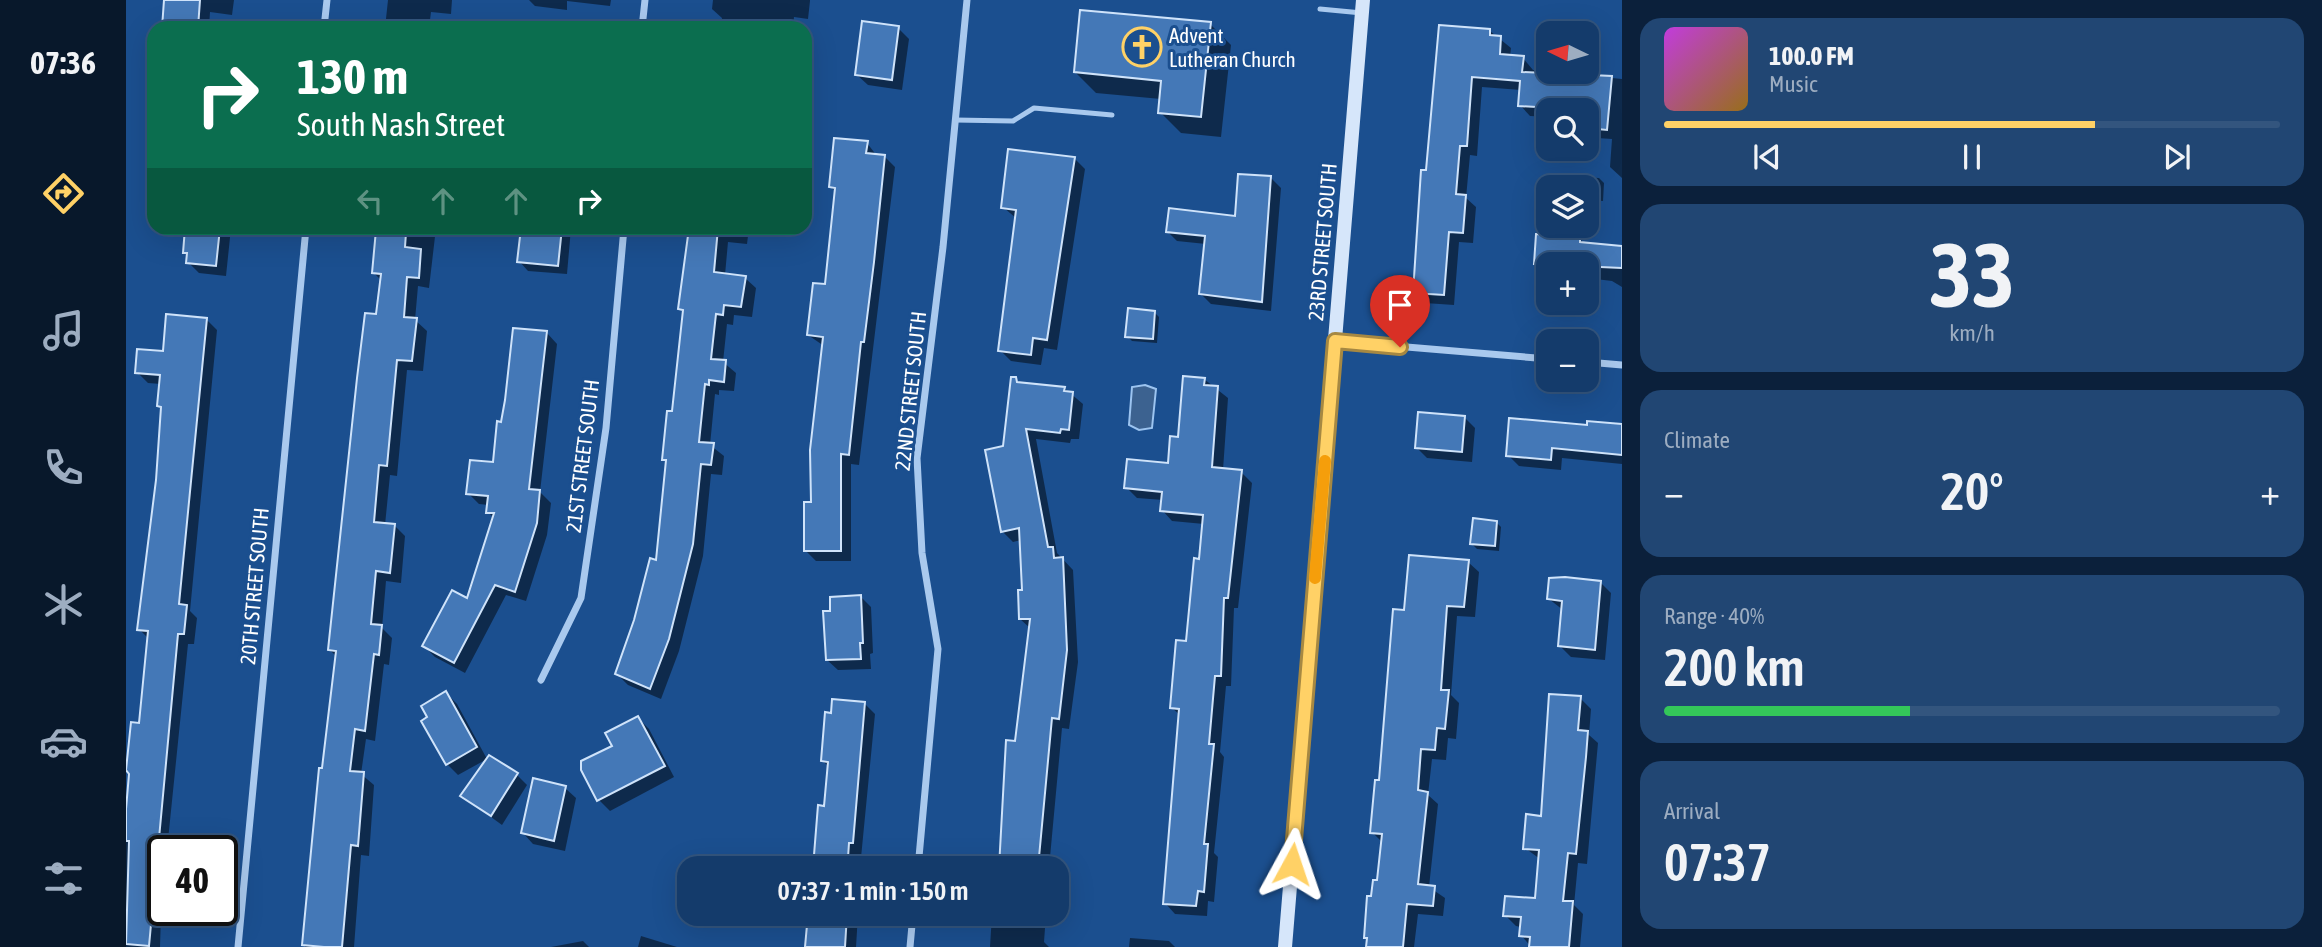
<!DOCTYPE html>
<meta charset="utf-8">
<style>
body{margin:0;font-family:"Asap Condensed",sans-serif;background:#214673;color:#f1f3f6;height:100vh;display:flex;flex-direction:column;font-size:26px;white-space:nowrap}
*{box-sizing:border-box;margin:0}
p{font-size:23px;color:#9dadc1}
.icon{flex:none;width:38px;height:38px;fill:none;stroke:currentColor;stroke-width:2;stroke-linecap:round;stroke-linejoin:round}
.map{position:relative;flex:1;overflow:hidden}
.details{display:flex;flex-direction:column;gap:18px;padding:18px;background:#0b203b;width:700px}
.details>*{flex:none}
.guide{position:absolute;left:21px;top:21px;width:665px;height:214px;border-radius:21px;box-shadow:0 7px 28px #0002,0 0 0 2px #33557e;background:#0b6e4f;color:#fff;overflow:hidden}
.needle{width:46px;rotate:275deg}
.buttons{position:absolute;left:1410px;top:21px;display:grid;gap:14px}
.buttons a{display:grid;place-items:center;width:63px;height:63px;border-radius:14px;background:#143b6b;box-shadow:0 7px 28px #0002,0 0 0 2px #33557e;font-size:35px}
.speed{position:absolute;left:21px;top:835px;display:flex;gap:14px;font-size:35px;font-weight:700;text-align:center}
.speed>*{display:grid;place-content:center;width:91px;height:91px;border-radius:50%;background:#143b6b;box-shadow:0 7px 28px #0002,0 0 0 2px #33557e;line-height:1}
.speed .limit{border:4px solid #111;border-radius:10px;background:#fff;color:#111}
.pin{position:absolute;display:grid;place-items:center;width:60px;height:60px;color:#fff;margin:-72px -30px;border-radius:50% 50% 50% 0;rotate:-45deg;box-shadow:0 0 7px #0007}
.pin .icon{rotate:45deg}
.me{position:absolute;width:77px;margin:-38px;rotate:5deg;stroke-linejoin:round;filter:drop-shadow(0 0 5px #0008)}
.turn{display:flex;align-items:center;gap:24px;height:147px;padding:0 35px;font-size:32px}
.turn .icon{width:91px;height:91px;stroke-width:2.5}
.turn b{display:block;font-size:49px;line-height:60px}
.lanes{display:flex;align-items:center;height:66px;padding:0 35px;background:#0003;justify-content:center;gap:35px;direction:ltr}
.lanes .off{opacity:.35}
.big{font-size:52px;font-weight:600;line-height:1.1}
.details .widget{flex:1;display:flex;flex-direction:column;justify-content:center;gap:10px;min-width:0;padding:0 24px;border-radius:21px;background:#214673}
.details .dial{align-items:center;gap:0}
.dial b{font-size:91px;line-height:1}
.song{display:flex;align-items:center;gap:21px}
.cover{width:84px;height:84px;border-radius:10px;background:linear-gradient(135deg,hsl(290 70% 55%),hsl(40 70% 35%))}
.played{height:7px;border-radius:4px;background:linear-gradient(90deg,#ffd166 70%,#33557e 70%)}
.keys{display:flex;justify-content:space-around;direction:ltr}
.heat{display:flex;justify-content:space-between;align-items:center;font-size:38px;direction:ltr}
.charge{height:10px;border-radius:5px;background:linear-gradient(90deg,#34c759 40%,#33557e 0)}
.trip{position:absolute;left:551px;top:856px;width:392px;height:70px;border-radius:21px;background:#143b6b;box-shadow:0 7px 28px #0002,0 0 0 2px #33557e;font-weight:600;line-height:70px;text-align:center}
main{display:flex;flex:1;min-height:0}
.menu{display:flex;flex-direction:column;width:126px;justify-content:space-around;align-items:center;background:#08182b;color:#9dadc1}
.menu .icon{width:49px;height:49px}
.menu .on{color:#ffd166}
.menu b{font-size:32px;color:#f1f3f6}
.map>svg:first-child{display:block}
.water{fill:#3c6290;stroke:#9cc4f0;stroke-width:2}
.shadow{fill:#0007}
.building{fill:#4478b7;stroke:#cfe3fa;stroke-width:2}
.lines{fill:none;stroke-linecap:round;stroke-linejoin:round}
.lane{stroke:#a9c9ee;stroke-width:5}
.street{stroke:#a9c9ee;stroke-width:7}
.secondary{stroke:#d6e6fa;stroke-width:14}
.route-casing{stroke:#a68842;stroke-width:18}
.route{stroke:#ffd166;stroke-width:12}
.slow{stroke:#f59e0b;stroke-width:12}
.labels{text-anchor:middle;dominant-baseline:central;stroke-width:6;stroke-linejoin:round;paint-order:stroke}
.poi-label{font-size:21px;fill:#fff;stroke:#1b4f8f;text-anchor:start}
.street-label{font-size:21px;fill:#fff;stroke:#1b4f8f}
</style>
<main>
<nav class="menu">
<b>07:36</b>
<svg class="icon on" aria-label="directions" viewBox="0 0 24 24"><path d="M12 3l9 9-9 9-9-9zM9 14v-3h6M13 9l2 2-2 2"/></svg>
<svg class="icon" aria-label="music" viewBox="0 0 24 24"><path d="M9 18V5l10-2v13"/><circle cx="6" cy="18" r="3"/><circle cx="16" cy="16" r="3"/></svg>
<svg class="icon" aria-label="phone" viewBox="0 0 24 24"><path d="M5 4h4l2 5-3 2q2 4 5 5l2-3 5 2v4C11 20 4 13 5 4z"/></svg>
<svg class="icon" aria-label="climate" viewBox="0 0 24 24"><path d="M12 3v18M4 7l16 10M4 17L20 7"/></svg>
<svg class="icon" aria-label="car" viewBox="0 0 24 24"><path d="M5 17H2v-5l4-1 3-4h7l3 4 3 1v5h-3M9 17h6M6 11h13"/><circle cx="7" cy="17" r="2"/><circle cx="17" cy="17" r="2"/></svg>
<svg class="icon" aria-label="filters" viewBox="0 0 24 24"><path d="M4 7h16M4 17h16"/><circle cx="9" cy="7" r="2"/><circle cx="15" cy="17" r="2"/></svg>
</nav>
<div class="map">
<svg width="1496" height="947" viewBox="0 0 1496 947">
<rect width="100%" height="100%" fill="#1b4f8f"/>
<path class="water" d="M1019 385 1030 389 1026 428 1013 430 1003 425 1006 387Z"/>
<g class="shadow">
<path d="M40 0H108L106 15 84 12 83 28H37Z"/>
<path d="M262 0H326L325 14 305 12 303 28H259Z"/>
<path d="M403 0H485L484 6 441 1V10L409 6Z"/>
<path d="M587 0H684V1L682 19 668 17 667 28 635 24 634 28H595L596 18 586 9Z"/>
<path d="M1084 24 1105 45 1095 137 1055 133 1034 112 1035 99 970 93 949 72Z"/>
<path d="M772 28 783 39 776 90 742 85 731 75Z"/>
<path d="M1364 31 1385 48 1384 57 1397 58 1407 70 1496 79V178L1484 167 1486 139 1471 138 1461 128V110H1423V117L1404 116 1394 105 1395 90 1356 87 1351 156 1344 155 1340 198 1350 207 1347 243 1333 242 1328 305 1299 303 1288 292 1301 172Z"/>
<path d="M741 143 751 156H758L769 167 733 465 725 464V561H690L679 550 686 503 698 346 682 335 700 286 710 192 705 187Z"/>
<path d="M948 158 959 169 931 350 918 348 915 365 885 361 874 350 891 219 877 207Z"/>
<path d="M1454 177 1473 178 1478 183 1477 201 1461 200V187H1454Z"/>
<path d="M1145 178 1155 188 1145 311 1085 304 1075 294 1080 244 1051 241 1041 231 1111 218Z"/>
<path d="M61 228H105L100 276 73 273 62 262 63 256 59 252Z"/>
<path d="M252 228H310L303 288 292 286 289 320 301 331 297 371 281 370 271 476 264 475 259 525H268L279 536 275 583 260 581 256 628 266 638 263 665 258 664 249 741 240 739 235 774 248 785 243 856 235 855 228 947H179L195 770H198L211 657 204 650 256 281 247 272Z"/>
<path d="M397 228H445L441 274 402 271 393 261Z"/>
<path d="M562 228H623L621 244 602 242 599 275 619 278 630 288 626 317 608 315 607 325 601 324 597 362 610 373 608 391 593 390V395L589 394 584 445 598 456 596 475 585 474 577 556 553 651 535 699 502 685 491 674 531 562 541 463 538 459 548 413 559 313 554 308Z"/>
<path d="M1412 236 1454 239 1459 244 1496 248V287L1486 281 1461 278V264H1423V275H1420L1409 264Z"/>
<path d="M1028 312 1033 317 1031 343 1006 341 1001 336Z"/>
<path d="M80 319 91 330 64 611 71 618 68 644H62L41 850H37L34 947H0V821L5 777 1 773 6 724 14 725 23 639 13 629 31 480 37 410 33 406 35 384 22 383 11 372Z"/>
<path d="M421 333 431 344 414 492 425 503 421 535 400 601 380 595 339 673 309 657 298 646 342 600 368 518 362 512 363 505 353 504 342 493 368 464 376 424Z"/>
<path d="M890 379 894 384 938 388 957 404 953 439H945L944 443 910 439 931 553 947 570 952 662 943 729 936 728 923 868H874L905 629 894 619 897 591 895 540 887 542 876 531 879 448Z"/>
<path d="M1078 379 1102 398 1097 470 1115 472 1126 483 1112 608H1108L1105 686H1100L1094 752 1098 757 1088 853 1092 857 1088 902 1082 901 1081 916 1049 914 1039 903 1054 715 1046 708 1062 643 1078 524 1046 521 1036 510 1037 500 1011 498 1000 487 1043 465Z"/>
<path d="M1338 417 1349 428 1346 462 1301 458 1290 447Z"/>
<path d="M1496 426V464L1436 458 1435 470 1393 466 1382 455 1462 427Z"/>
<path d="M1370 522 1375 527 1373 551 1351 549 1346 544Z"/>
<path d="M1342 562 1353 572 1349 617 1331 616 1325 695 1333 703 1330 739 1322 738 1320 760 1306 759 1302 795 1312 804 1303 887 1319 898 1317 916 1292 914 1288 947H1241L1257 843 1246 832 1280 611Z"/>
<path d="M1474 582 1485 593 1479 660 1445 657 1434 646 1437 610 1423 599Z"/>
<path d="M735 597 745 607 747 653 744 654 745 669 712 670 701 660Z"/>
<path d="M320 693 331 704 361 759 332 775 321 764 303 718Z"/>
<path d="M1454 698 1465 709 1463 735 1472 743 1461 864 1452 863 1448 905 1457 914 1454 947H1405L1395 935V927L1390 926 1379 915 1410 900 1414 859 1399 848 1417 817Z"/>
<path d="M738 703 749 714 734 868H694V859L689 855 700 808 703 767 697 761Z"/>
<path d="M512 718 523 729 548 777 484 811 473 800 488 746Z"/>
<path d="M391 775 401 785 376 825 336 796Z"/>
<path d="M439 788 450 798 439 851 407 844 397 833Z"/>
<path d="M683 914H732L730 947H681Z"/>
<path d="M866 914H920L918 942 923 947H864Z"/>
<path d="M515 936 551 947H512Z"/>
<path d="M1004 938 1043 941 1049 947H1003Z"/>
<path d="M457 941 463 947H425Z"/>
</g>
<g class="building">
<path d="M38 0H74L72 28H36Z"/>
<path d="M954 10 1085 22 1075 117 1032 113 1035 81 948 72Z"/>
<path d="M736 21 773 26 766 80 729 75Z"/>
<path d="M1313 25 1364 29V35L1375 36 1374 54 1398 56 1396 72 1486 76 1481 130 1461 128V110L1392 106 1394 81 1346 77 1341 146H1334L1330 194 1340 195 1337 233 1323 232 1318 295 1287 293 1295 170H1300Z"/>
<path d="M708 138 742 141 740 153 759 155 748 262 738 342H735L723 455 715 454V551H678V502H685L684 450 697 337 681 335 687 283 699 284 709 188 703 187Z"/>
<path d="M882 149 949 157 921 340 907 338 905 355 872 351 890 210 875 208Z"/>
<path d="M1112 174 1145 176 1136 302 1073 294 1079 236 1040 232 1043 208 1109 216Z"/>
<path d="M59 228H94L90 266 60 263 61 253H57Z"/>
<path d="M395 228H436L432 266 391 262Z"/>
<path d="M563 228H592L588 272 620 276 615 307 598 305 597 315 590 314 585 359 600 360 598 382 583 380V385L579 384 573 442 588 443 585 465 575 464 567 544 543 639 524 689 489 674 508 620 524 558 530 560 540 460H536L541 411H546L557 310 552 309Z"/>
<path d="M250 230 280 233 279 247 295 249 293 278 281 277 278 317 291 318 286 361 271 360 261 466 253 465 248 522 269 524 264 573 250 571 245 624 256 625 253 655 248 654 239 731 229 729 224 771 238 772 232 846 225 845 216 947H198L176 945 193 768H196L210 651 202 650 231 378 239 313 250 314 255 274 246 273Z"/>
<path d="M1410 234 1454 238V242L1496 246V268L1408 264Z"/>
<path d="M1002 308 1029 311 1027 339 999 337Z"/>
<path d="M40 314 81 318 53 604 61 605 58 634H52L23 946 0 944 3 841H0V809L3 774 0 770 5 722 13 723 22 631 11 630 30 480 35 407 31 406 34 375 9 373 11 349 37 351Z"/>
<path d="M387 328 421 331 403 489 414 490 411 523 389 592 369 585 328 663 296 646 326 590 341 598 368 513H360L362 496 340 494 344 460 367 462 371 421 375 422 379 400Z"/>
<path d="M1057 376 1079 378 1078 385 1092 386 1086 467 1116 470 1102 598H1098L1095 676H1089L1083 744H1088L1078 844H1082L1078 892 1072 891 1070 906 1037 904 1053 709 1044 708 1050 640 1060 641 1068 558 1073 559 1077 515 1034 511 1036 492 998 488 1001 459 1042 463 1044 436 1052 437Z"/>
<path d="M885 377H890L891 382 939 387 938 391 947 392 943 430 935 429 934 433 900 429 922 547H927L928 558 937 557 941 650 933 719 926 718 912 868H873L880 740 889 741 904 619H893L892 590H896L893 528 875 532 859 450 877 446Z"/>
<path d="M1292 412 1339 416 1336 452 1289 448Z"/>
<path d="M1383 418 1461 425V421L1496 424V455L1426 448 1425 460 1380 456Z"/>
<path d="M1347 518 1371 521 1369 546 1344 544Z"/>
<path d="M1283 555 1343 560 1338 607 1321 606 1315 690H1323L1319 729 1311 728 1309 750 1295 749 1292 790 1302 792 1292 884 1309 886 1307 906 1281 904 1277 947H1240L1241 938H1238L1241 896H1245L1247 880H1251L1256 834 1244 833 1249 780H1253L1267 609 1278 610Z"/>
<path d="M1439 577 1475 581 1469 650 1432 646 1436 601 1421 599 1423 578Z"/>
<path d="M735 595 737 643H734L735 659 700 660 697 611H704V597Z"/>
<path d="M320 691 351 747 320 765 295 721 301 717 295 706Z"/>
<path d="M1423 694 1455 696 1452 730 1462 731 1460 757 1450 854 1442 853 1437 901H1447L1443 947H1403L1404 937 1393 936 1395 917 1377 916 1379 896 1409 898 1413 850 1397 849 1400 814 1415 816Z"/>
<path d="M706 699 739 702 727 843H723L722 858 688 855 692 805 698 806 702 762 695 761 699 712 705 713Z"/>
<path d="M512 716 539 766 471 801 455 770V761L486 746 479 733Z"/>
<path d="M363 755 392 773 365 816 334 796Z"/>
<path d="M407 778 440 786 428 841 395 833Z"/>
<path d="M682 914H721L719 947H679Z"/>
</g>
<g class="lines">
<g class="lane">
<path d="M1194 9 1236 13"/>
<path d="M829 120 887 121 908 108 986 115"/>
</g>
<g class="street">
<path d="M198 28 201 0"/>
<path d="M516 28 519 0"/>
<path d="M1209 341 1423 359"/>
<path d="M1461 362 1496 365"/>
<path d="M415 680 455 598 480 428 498 228"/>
<path d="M792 868 812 649 796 553 791 458 817 247 841 0"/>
<path d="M112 947 180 228"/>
<path d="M784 947 787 914"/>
</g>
<path class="secondary" d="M1159 947 1237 0"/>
</g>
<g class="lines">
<g class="route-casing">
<path id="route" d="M1166 864 1209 341 1274 347"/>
</g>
<use href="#route" class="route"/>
<path class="slow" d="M1189 578 1199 461"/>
</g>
<defs>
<g id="church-ring" transform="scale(2.0125)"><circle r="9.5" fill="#1b4f8f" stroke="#ffd166" stroke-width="1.5"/><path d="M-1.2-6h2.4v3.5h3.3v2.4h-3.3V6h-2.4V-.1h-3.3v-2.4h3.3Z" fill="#ffd166"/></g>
</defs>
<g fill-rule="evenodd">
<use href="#church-ring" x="1016" y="47"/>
</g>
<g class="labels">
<g class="poi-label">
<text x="1043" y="35">Advent<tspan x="1043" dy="24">Lutheran Church</tspan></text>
</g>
<g class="street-label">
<text transform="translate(1196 242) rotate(-85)">23RD STREET SOUTH</text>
<text transform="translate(784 391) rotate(-84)">22ND STREET SOUTH</text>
<text transform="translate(456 456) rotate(-83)">21ST STREET SOUTH</text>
<text transform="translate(128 586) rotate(-85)">20TH STREET SOUTH</text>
</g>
</g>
</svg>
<div class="buttons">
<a><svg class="needle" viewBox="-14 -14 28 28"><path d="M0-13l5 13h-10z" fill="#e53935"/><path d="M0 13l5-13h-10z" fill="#9dadc1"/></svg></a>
<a><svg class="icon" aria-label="search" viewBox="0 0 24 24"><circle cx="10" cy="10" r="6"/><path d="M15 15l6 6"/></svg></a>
<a><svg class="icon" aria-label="layers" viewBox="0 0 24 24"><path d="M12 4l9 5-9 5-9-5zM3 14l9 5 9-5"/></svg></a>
<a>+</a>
<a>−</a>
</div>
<div class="speed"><div class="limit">40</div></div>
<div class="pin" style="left:1274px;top:347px;background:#d93025"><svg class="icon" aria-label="arrive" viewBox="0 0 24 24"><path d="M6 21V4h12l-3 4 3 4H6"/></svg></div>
<svg class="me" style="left:1166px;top:864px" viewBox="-20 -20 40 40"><path d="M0-17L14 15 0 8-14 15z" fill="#ffd166" stroke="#fff" stroke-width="4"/></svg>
<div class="trip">07:37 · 1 min · 150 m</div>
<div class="guide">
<div class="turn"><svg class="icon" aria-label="right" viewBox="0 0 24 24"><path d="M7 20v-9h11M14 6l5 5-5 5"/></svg><div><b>130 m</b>South Nash Street</div></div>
<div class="lanes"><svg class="icon off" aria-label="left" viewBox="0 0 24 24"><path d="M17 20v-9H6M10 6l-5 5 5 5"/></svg><svg class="icon off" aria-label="ahead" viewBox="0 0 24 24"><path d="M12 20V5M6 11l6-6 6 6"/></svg><svg class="icon off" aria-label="ahead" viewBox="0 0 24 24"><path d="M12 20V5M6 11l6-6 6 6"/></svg><svg class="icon" aria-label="right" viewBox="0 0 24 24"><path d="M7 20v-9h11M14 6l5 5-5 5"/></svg></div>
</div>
</div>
<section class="details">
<div class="widget">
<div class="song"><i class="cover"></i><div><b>100.0 FM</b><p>Music</p></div></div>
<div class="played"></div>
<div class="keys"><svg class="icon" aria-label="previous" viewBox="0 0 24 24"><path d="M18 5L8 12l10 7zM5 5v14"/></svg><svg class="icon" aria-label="pause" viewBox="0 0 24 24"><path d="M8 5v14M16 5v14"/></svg><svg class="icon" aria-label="next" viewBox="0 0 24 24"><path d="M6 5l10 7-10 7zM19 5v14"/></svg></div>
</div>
<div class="widget dial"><b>33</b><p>km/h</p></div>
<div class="widget"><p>Climate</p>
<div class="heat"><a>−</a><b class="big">20°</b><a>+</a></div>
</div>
<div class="widget"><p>Range · 40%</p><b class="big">200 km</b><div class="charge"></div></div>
<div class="widget"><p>Arrival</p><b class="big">07:37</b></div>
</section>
</main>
